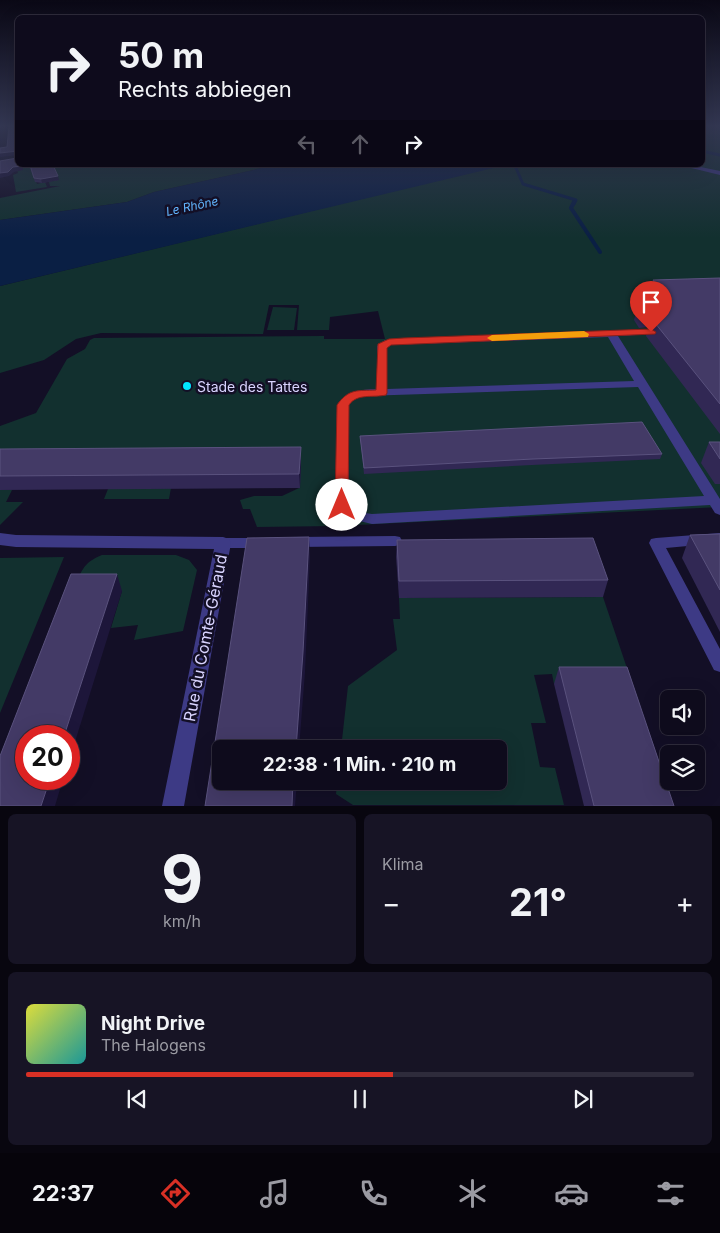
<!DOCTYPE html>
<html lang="de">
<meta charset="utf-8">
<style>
body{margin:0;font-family:Inter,sans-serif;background:#171425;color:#f1f3f6;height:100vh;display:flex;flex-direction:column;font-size:19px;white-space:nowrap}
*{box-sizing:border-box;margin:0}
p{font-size:16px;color:#9b9ba3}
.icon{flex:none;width:28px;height:28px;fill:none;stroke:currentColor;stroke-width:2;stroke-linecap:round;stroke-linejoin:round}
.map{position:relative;height:806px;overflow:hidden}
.side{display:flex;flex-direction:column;gap:8px;padding:8px;background:#08060f;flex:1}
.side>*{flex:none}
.hud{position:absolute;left:15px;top:15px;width:690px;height:152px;border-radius:8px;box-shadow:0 5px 20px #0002,0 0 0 1px #2e2b3b;background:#0e0b1c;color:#f1f3f6;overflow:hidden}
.buttons{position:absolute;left:660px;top:690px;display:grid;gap:10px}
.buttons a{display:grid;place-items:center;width:45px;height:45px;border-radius:8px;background:#0e0b1c;box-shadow:0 5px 20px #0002,0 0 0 1px #2e2b3b;font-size:25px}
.speed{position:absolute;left:15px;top:725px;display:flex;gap:10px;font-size:25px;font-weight:700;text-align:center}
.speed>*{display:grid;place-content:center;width:65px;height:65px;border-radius:50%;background:#0e0b1c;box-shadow:0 5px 20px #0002,0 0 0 1px #2e2b3b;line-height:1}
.speed .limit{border:8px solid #d22;background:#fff;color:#111}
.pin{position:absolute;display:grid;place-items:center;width:42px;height:42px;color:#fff;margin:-51px -21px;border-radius:50% 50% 50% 0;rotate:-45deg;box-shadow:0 0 5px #0007}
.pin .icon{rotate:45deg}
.me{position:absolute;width:55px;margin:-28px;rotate:0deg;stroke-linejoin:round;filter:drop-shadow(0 0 4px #0008)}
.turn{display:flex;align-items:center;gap:18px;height:105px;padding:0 20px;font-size:22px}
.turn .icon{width:65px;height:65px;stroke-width:2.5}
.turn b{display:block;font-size:35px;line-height:42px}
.lanes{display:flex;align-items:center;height:48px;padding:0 20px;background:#0003;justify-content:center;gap:25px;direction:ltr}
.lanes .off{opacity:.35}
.big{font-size:38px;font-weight:700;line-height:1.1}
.side .widget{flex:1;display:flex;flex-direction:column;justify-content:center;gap:8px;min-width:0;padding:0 18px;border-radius:8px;background:#171425}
.side .dial{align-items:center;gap:0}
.dial b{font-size:65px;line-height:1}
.song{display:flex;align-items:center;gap:15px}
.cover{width:60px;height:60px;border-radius:8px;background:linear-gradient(135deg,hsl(60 70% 55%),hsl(180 70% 35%))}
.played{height:5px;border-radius:2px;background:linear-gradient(90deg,#d93025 55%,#2e2b3b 55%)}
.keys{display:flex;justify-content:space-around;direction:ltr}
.heat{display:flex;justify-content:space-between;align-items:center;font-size:28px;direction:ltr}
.side .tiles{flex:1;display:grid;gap:8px;grid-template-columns:1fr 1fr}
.widget:last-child{grid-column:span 2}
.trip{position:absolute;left:212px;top:740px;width:295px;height:50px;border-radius:8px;background:#0e0b1c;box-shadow:0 5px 20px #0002,0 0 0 1px #2e2b3b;font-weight:700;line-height:50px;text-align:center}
.tab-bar{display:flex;height:80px;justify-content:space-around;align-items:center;background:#06040b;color:#9b9ba3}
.tab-bar .icon{width:35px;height:35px}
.tab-bar .on{color:#d93025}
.tab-bar b{font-size:22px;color:#f1f3f6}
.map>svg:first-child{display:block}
.green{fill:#12302f}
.water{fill:#0a1f44}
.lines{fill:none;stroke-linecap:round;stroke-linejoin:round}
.stream-far1{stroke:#0a1f44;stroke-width:3}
.stream{stroke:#0a1f44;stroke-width:4}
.service{fill:#3d3a85;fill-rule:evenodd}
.minor{fill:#3d3a85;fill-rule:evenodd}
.wall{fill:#312854}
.shaded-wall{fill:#1d163a}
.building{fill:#433a66;stroke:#5a527e}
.route{fill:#d93025;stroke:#8d1f18}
.slow{fill:#f59e0b}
.poi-dot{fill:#00e5ff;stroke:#130f26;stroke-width:2}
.labels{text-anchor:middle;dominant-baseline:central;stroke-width:5;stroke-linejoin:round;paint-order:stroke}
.far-water-label{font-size:12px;font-style:italic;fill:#62b6ff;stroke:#130f26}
.poi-label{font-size:14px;fill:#d9d4ff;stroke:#130f26;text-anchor:start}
.near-street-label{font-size:16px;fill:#d9d4ff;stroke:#130f26}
</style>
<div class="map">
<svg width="720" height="806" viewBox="0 0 720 806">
<rect width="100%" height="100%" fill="#130f26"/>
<g class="green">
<path d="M703 126H720V283L637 287 720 388V507L336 526 257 527 250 509H243L240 500 254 496H282L299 488 301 461 0 463V426L36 413 67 359 85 349 90 340 94 338 324 336V339H385L378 311 330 317 329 330H297L299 305H269L263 334 101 333 76 339 44 360 0 373V286L502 165H702Z"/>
<path d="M30 165 37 184 45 182 47 187 16 192 13 175 18 173 16 167Z"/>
<path d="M53 165H219L221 167 239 165H276L154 192 127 202 0 220V198L60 186H50L49 182 57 180Z"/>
<path d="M273 307 297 308 294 330H267Z"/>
<path d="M171 488 169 499H104L108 489Z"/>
<path d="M0 490H12L6 502H23L0 525Z"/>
<path d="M102 555H176L189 560 197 570 183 631 134 640 138 625 111 628 122 591H74C81 572 82 563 102 555Z"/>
<path d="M64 557 0 713V558Z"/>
<path d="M603 597 632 683 554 684 552 674 534 675 546 723H531L540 767 555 768 564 805H353L336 794 337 781H499V749H341L348 686 397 650 393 619H400L399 598Z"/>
</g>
<path class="water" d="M276 165H506L0 286V220L127 202 154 192Z"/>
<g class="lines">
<g class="stream-far1">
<path d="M702 151 720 155"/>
<path d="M516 168 523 184 576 200 574 204"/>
</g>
<path class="stream" d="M574 202 571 208 600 252"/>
<g class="service">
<path d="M679 165H691L720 171V175Z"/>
<path d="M651 329 654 330 656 332 654 334 618 336 720 499V515L715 513 710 505 372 524 347 518 335 505 337 405C348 390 359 390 377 389V346L385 340ZM608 337 634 381 387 389V347L391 345ZM638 387 704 496 372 514 359 512 349 504V405L352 400 363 396Z"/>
<path d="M720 533V543L666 548 720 649V672L714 670 649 543 651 539 656 538Z"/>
<path d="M395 536 400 537 402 541 400 545 395 546 295 547 290 546 288 542 290 538 295 537Z"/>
<path d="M223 538H261L266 539 268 543 266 547 261 548H223L218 547 216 543 218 539Z"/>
</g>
<path class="minor" d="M0 533 16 535 223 537 229 539 231 543 184 806H162L214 549 16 547 0 545Z"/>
</g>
<g class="wall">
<path d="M29 165 59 180 42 183 35 182Z"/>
<path d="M720 278V434L646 336 648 327 639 328 634 320 639 302H650L648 297 653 280Z"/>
<path d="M360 436 662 454 660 459 532 465 364 474Z"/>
<path d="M709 442H720V484H715L701 463Z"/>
<path d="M301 447V461L300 488 0 490V449Z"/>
<path d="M720 534V632L682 558 690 535Z"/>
<path d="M397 540 608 580 603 597 399 598 396 557Z"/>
<path d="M559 667 674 806H584L554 684Z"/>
</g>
<g class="shaded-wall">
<path d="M18 151V155L0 157V153Z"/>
<path d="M23 165V170L14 172 9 176 0 178V173L13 167Z"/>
<path d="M58 176 59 180 42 183 41 179Z"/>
<path d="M301 447V461L300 488 299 474Z"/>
<path d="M309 537 310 557 305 672 299 749H296Z"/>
<path d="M117 574 122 591 69 761V736H64Z"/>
<path d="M50 779H63L55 806H41Z"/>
<path d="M293 781H297L295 806H292Z"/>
</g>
<g class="building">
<path d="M9 126H18V151L0 153V148L7 147Z"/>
<path d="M18 155V165H22V166L13 167 8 172 0 173V161L17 158Z"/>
<path d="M30 165H53L58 176 41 179 34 178Z"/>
<path d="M720 278V404L651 318 661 317 663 312 657 309H644L639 302 665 301 653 280Z"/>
<path d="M642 422 662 454 533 459 364 468 360 436Z"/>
<path d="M709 442H720V459Z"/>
<path d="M301 447 299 474 0 476V449Z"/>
<path d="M720 534V590L690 535Z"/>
<path d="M309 537 303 652 296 749H221V781H293L292 806H205L247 538Z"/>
<path d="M593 538 608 580 399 581 397 540Z"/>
<path d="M71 574H117L64 736H26V779H50L41 806H0V756Z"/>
<path d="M559 667H627L674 806H594Z"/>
</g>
<linearGradient id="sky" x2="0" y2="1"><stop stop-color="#0a0815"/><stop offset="0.53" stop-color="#333752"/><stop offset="1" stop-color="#333752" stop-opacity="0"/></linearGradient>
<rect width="720" height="238" fill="url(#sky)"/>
<path class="route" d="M651 329 656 332 655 334 391 345 387 348V393L386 395C373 398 357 393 349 405L348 505 346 509H337L335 505 337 405C349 388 358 391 376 390L378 344 389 339 404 338Z"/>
<path class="slow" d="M584 331 589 334 588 337 492 341 487 338 492 335Z"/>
<circle class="poi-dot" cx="187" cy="386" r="5"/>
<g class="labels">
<g class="far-water-label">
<text transform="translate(192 206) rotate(-12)">Le Rhône</text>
</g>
<g class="poi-label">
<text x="197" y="386">Stade des Tattes</text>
</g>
<g class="near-street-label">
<text transform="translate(205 638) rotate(-79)">Rue du Comte-Géraud</text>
</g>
</g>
</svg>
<div class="buttons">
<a><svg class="icon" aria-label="sound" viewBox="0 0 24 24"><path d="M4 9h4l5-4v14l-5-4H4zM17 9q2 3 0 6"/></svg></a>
<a><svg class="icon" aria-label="layers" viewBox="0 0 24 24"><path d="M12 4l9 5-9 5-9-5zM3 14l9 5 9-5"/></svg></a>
</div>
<div class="speed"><div class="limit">20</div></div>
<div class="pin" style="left:651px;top:332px;background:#d93025"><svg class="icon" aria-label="arrive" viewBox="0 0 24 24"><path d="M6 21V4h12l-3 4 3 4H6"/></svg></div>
<svg class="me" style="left:342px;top:505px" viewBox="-20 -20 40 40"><circle r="19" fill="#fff"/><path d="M0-13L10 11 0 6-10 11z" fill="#d93025"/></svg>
<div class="trip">22:38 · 1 Min. · 210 m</div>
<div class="hud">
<div class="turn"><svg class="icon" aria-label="right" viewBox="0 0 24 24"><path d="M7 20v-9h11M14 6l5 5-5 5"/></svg><div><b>50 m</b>Rechts abbiegen</div></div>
<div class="lanes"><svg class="icon off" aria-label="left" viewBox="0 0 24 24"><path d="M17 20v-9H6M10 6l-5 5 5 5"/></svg><svg class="icon off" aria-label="ahead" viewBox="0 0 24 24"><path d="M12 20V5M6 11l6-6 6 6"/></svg><svg class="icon" aria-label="right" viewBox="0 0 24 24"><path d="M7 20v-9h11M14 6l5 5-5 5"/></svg></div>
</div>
</div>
<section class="side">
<div class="tiles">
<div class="widget dial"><b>9</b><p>km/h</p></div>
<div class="widget"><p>Klima</p>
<div class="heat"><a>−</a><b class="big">21°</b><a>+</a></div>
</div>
<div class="widget">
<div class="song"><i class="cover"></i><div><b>Night Drive</b><p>The Halogens</p></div></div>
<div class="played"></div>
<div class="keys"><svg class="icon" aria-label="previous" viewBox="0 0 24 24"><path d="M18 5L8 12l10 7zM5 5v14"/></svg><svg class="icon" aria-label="pause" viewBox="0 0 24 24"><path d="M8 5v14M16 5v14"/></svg><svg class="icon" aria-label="next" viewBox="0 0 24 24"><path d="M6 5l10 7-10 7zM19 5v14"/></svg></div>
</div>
</div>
</section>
<nav class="tab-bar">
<b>22:37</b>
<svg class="icon on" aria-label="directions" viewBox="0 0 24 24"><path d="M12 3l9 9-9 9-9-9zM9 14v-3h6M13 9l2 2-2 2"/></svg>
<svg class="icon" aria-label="music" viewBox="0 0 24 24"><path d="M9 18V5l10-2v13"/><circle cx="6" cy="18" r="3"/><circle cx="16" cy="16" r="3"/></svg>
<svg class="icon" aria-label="phone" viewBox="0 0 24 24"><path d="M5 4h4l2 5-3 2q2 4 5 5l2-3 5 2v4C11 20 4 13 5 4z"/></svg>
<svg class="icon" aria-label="climate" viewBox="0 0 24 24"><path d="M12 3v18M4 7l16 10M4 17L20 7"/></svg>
<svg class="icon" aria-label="car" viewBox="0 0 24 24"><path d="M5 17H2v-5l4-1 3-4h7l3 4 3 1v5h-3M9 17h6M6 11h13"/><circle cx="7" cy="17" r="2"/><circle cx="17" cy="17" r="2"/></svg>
<svg class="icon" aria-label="filters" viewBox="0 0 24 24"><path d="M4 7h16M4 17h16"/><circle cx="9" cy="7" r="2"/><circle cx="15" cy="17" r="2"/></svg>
</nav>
